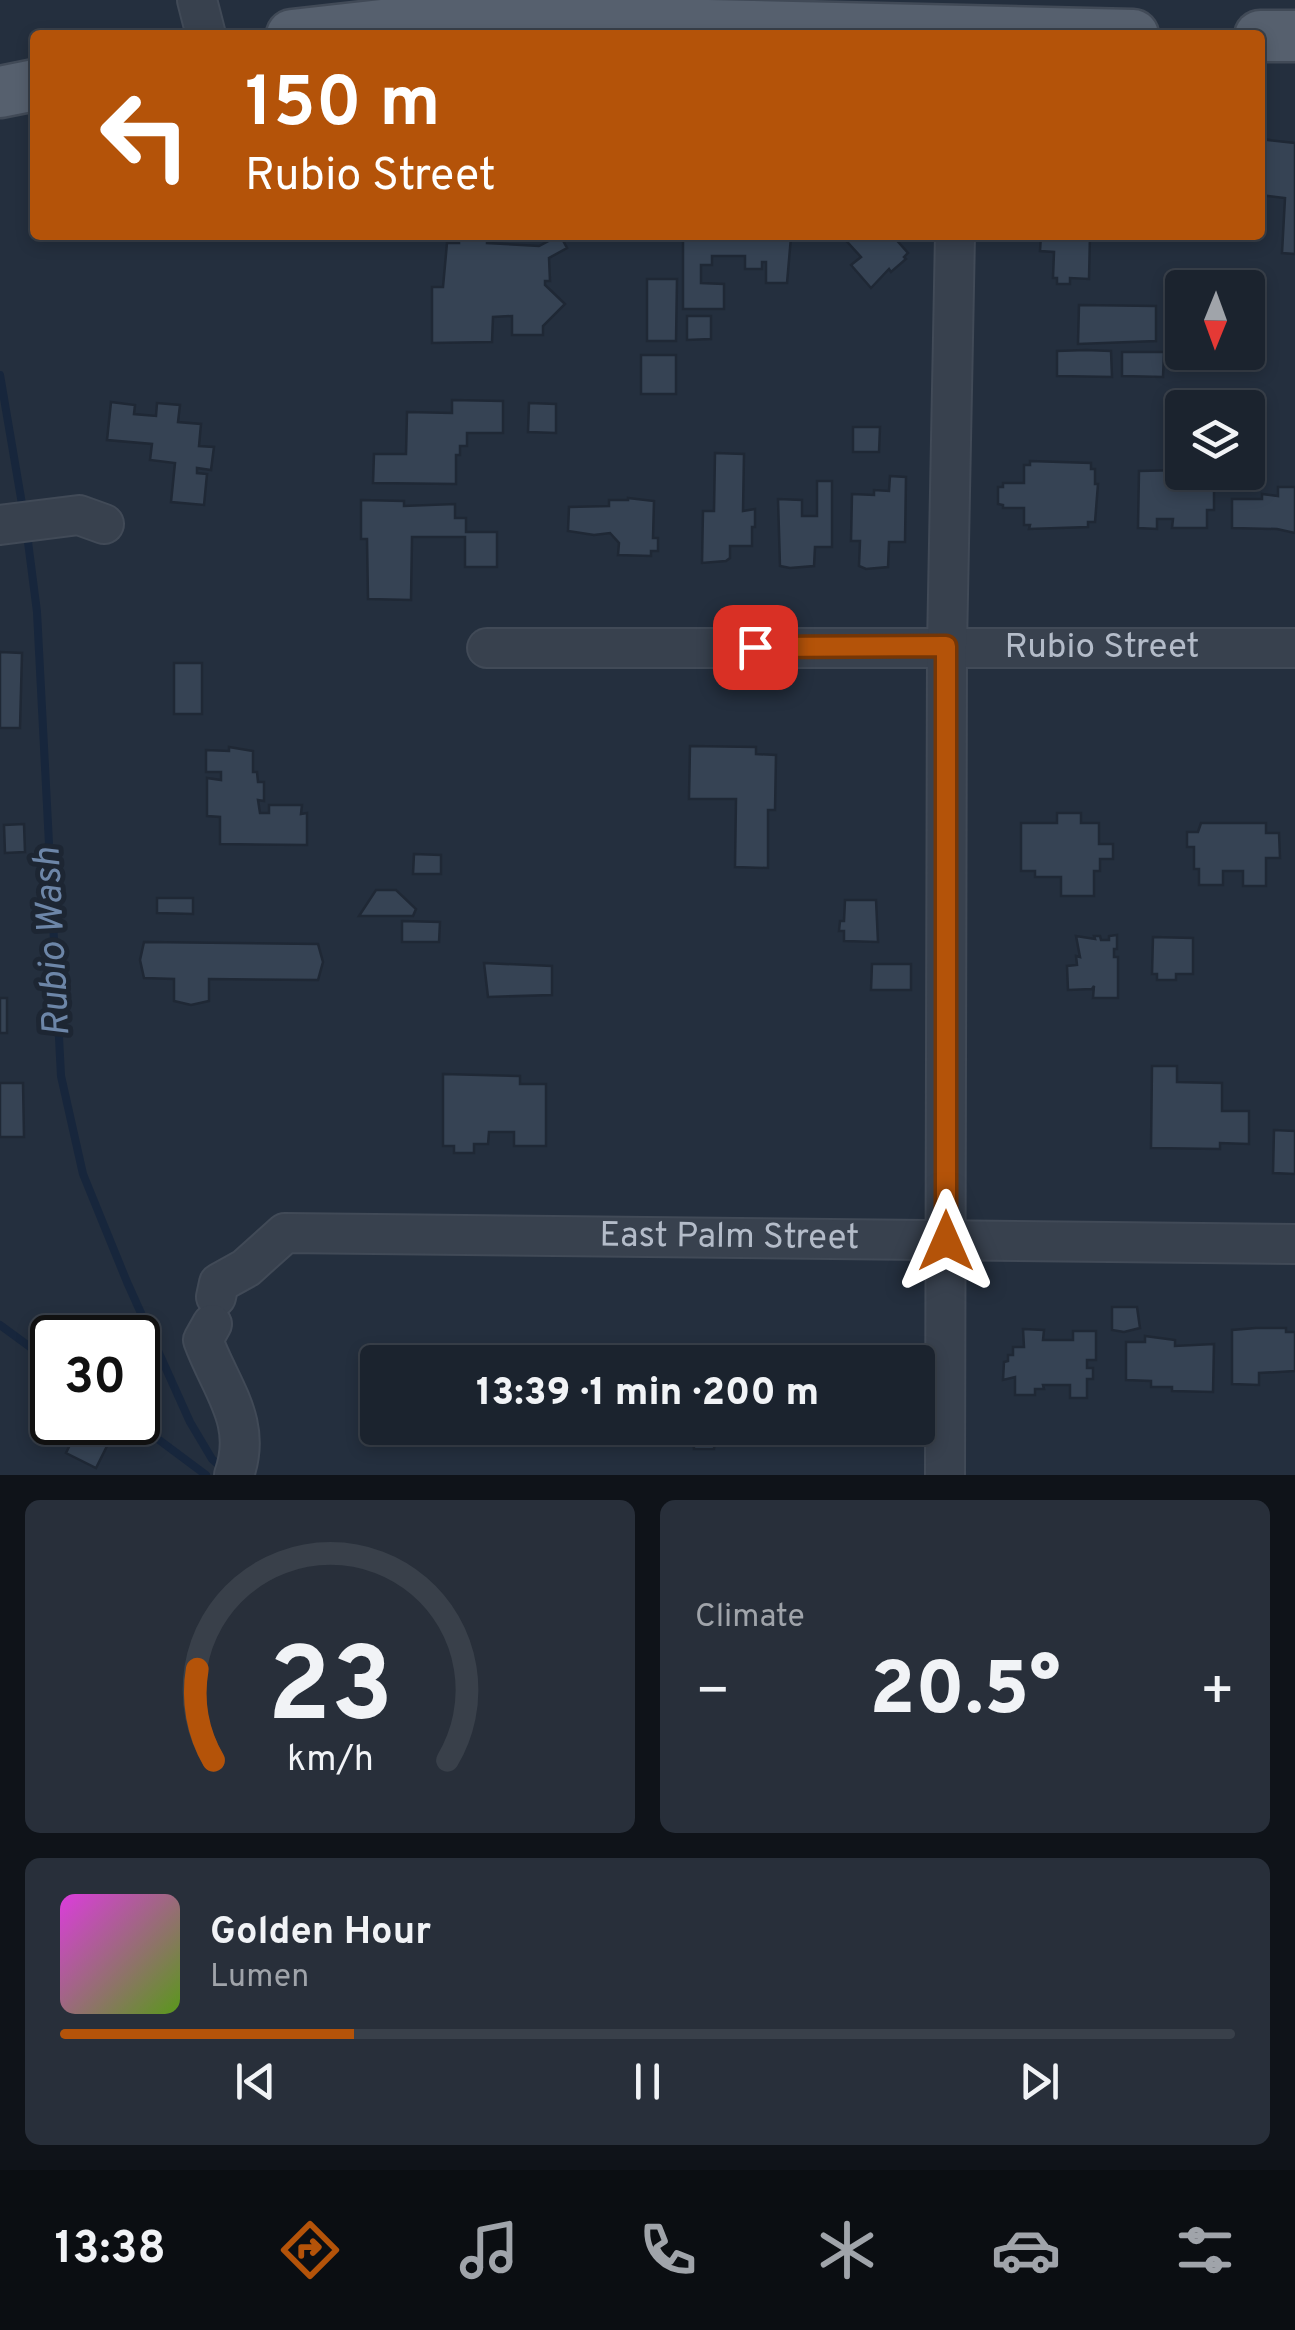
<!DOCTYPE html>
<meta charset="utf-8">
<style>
body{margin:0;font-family:Overpass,sans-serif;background:#282f3a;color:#f1f3f6;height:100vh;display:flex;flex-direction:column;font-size:38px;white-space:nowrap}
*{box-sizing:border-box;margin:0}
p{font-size:32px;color:#a0a4aa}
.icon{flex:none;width:55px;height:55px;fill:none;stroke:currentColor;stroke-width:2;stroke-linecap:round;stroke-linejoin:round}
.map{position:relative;height:1475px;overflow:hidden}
.details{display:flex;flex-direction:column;gap:25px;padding:25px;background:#0f1319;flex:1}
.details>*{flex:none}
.banner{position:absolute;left:30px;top:30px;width:1235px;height:210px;border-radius:10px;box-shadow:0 5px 15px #0003,0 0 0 2px #39404a;background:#b45309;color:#fff;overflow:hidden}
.needle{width:65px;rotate:181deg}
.buttons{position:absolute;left:1165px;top:270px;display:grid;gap:20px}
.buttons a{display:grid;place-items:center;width:100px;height:100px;border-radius:10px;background:#1b232e;box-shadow:0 5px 15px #0003,0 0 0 2px #39404a;font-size:50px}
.speed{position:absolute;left:30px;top:1315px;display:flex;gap:20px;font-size:50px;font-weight:700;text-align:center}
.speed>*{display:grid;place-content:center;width:130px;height:130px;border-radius:50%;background:#1b232e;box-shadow:0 5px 15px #0003,0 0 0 2px #39404a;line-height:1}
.speed .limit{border:5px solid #111;border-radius:15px;background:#fff;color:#111}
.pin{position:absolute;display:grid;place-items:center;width:85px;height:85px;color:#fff;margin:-42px;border-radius:20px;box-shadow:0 5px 15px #0006}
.me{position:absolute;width:110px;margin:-55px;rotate:0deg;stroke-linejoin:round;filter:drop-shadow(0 0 8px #0008)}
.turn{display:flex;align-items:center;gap:35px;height:210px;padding:0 50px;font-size:45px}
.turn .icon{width:130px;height:130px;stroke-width:2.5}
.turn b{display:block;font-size:70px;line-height:85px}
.big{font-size:75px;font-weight:800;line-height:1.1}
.details .tile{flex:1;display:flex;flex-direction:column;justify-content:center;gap:15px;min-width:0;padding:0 35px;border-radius:15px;background:#282f3a}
.details .dial{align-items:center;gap:0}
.dial svg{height:260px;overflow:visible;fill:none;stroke:#39404a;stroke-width:7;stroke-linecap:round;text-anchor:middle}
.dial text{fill:#f1f3f6;stroke:none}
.song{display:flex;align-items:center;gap:30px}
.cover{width:120px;height:120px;border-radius:15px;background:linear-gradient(135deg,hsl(300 70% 55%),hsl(90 70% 35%))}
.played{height:10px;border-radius:5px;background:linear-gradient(90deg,#b45309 25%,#39404a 25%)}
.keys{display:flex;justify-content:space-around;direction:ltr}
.heat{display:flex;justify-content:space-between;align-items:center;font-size:55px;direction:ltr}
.details .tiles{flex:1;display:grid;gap:25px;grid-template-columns:1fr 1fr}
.tile:last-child{grid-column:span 2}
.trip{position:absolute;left:360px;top:1345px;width:575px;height:100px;border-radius:10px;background:#1b232e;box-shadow:0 5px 15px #0003,0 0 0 2px #39404a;font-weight:800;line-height:100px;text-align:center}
.dock{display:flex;height:160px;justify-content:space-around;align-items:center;background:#0b0e12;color:#a0a4aa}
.dock .icon{width:70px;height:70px}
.dock .active{color:#b45309}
.dock b{font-size:45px;color:#f1f3f6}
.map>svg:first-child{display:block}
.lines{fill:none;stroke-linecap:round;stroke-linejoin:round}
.stream{stroke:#17263c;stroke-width:8}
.building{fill:#364354;stroke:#1f2835;stroke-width:2.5}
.minor-casing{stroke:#414a57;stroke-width:42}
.major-casing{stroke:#414a57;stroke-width:55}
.minor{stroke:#38414e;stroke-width:38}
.major{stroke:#56606e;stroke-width:50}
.route-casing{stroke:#753606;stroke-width:25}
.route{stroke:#b45309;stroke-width:18}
.labels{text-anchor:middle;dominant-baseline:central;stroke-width:10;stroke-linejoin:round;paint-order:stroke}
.street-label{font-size:35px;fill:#b4bcc9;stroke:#1d2633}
.water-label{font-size:38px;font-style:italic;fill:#6d86a8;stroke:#1d2633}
</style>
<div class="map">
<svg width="1295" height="1475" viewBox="0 0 1295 1475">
<rect width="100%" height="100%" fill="#242f3e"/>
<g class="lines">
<g class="stream">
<path d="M0 375 23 510"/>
<path d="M27 534 37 612 61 1076 83 1174 127 1282 190 1422 212 1459 222 1468"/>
<path d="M0 1325 52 1363"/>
<path d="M135 1422 206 1475"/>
</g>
</g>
<g class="building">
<path d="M1260 139 1295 143V254L1282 253 1285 198 1260 195Z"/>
<path d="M560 235 567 248 549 258 550 281H545V285L565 304 543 326V335H512V316L493 317 492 342 432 343V287H443L447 243H459V239H487V243L539 246Z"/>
<path d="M708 235 791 237 787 283H766V262H762V269H745V256H712V265H701V283L724 284V309H683V238H708Z"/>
<path d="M841 235H892L908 253 904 257 906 259 891 272 889 269 871 288 851 265 861 257Z"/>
<path d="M1041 235H1090L1089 279 1070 278V284H1057V278H1053L1054 252 1040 251Z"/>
<path d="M647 279H677L676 341H647Z"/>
<path d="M1079 305 1156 306V341L1078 344Z"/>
<path d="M687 316H711V339L687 340Z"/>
<path d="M1086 350 1111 351 1112 377 1057 376V351Z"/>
<path d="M1122 352H1164L1163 377 1122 376Z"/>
<rect x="641" y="355" width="35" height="39"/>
<path d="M452 400 503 401V433H467V446H460V455H456V484L373 483 374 454H406L407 412 452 413Z"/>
<path d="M111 402 135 405 134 414 156 416 157 403 180 405 178 422 201 424 199 446 214 447 211 470 197 468V473L207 474 204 505 171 502 175 463 150 460 152 444 107 440Z"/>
<path d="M529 403 556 404V433L528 432Z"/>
<path d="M853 427H880L879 452H853Z"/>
<path d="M715 453 744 454 743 511 755 509V527H752V546H730V558L726 561 702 563 703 511H714Z"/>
<path d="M1030 461 1091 463V469H1095V484H1098L1095 522H1088V527L1029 529 1030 525H1024V508H1003V505L998 504V487H1003V483H1024V465H1030Z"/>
<path d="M1182 470V488H1214V510H1207V528H1172L1173 519H1157V529L1138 528 1139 471Z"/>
<path d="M890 476 906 477 905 542H889L888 567 866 569 859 566 860 541H851L852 494 874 495V490L889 491Z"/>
<path d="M817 481H832V547H815L814 566 790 568 780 566 778 499 802 500V516H817Z"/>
<path d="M1278 487H1295V533L1277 529 1232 528V499H1262V494L1278 496Z"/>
<path d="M628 498 654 501 653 538H658V551H651V556L618 555 619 543 610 533 594 535 568 531 569 507 609 506V500H628Z"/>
<path d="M361 500 404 501V506L455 504V518H466V532H497V567H465V537H412L411 600 368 599 367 539H361Z"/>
<path d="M0 652 22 653 20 728H0Z"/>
<rect x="174" y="663" width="28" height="51"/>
<path d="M690 746 756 747V754L776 755 775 810H768V868L735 867 736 799H689Z"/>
<path d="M229 747 253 751V772H257L258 782H264V801L258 800 260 813H269V805H302L301 814 307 813V845L220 844V817L207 816V778L221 780V772H206V750L229 751Z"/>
<path d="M1057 813H1081V823H1099V844H1113V859H1100V871H1094V896H1061V877H1035V871H1021V823H1057Z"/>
<path d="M1201 823H1266V833H1279L1280 858H1266V886H1243V871H1223V885H1199V869H1194V847H1187V832H1198Z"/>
<path d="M24 824 25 852 5 853 4 825Z"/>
<path d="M414 854 441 855V874H413Z"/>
<path d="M376 890H396L416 909 413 916H359Z"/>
<path d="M157 898H193V914L157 913Z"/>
<path d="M845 900H876L878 942 844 941V931H839L840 921H844Z"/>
<path d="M402 921 440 922 439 942H402Z"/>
<path d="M1117 935V949H1114V957H1118V998H1093L1094 986 1092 989 1068 990 1067 966 1077 965 1076 956 1080 957 1076 936 1095 939 1094 936H1100L1101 940H1109V936Z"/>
<path d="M1153 937 1193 938V974H1176V980H1157V974H1152Z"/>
<path d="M144 942 318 944 323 962 318 980 209 979V1001L191 1005 174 1001V979L144 978 140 960Z"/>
<path d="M484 963 552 966V995L488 997Z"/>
<path d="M872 964H911V990H871Z"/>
<rect x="0" y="998" width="7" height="35"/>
<path d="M1152 1066H1177V1082L1222 1083V1111H1249V1144L1220 1143V1149L1151 1148Z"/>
<path d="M443 1074 520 1076V1084H546V1146H514V1132H489L488 1144H474V1153H454V1146H443Z"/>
<path d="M0 1083H23L24 1137H0Z"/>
<path d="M1274 1130 1295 1131V1174L1273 1173Z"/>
<path d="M1112 1307H1137L1140 1328 1124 1332 1112 1330Z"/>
<path d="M1256 1328H1286V1332H1295V1371L1259 1373V1385L1232 1384V1330Z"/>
<path d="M1023 1329 1044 1330 1043 1340H1073V1331H1096V1360H1087V1368H1093V1379H1087V1398H1070V1385H1043L1044 1389H1035V1395H1015V1377L1003 1380 1004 1362 1008 1361V1355H1013V1347H1024Z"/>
<path d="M1145 1336 1175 1340V1346L1214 1344 1213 1392 1172 1391V1387H1151V1381L1126 1380V1342H1145Z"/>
<path d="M81 1422H91L113 1434 96 1468 66 1453Z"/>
<path d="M693 1428H716L714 1449H694Z"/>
</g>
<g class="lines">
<g class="minor-casing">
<g id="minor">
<path d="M197 0 206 35"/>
<path d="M0 525 79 515 104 524"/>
<path id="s1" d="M487 648H1295"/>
<path id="s2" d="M216 1297 219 1283 246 1268 285 1233 1295 1244"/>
<path d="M212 1324 203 1340C221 1389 253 1422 234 1475"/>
<path d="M945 1475 947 646 955 235"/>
</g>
</g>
<g class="major-casing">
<g id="major">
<path d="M292 35 409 22 539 21 1133 35"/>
<path d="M1260 36H1295"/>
<path d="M0 92 35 85"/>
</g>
</g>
<use href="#minor" class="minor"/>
<use href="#major" class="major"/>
</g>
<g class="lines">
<g class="route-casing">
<path id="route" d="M755 647 946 646V1241"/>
</g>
<use href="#route" class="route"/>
</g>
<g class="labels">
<g class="street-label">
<text stroke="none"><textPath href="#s1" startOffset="615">Rubio Street</textPath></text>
<text stroke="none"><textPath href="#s2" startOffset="542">East Palm Street</textPath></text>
</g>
<g class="water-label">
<text transform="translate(54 942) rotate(-93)">Rubio Wash</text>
</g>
</g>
</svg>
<div class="buttons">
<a><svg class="needle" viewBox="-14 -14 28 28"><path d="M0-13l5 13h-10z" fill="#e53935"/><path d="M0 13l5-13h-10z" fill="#a0a4aa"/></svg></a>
<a><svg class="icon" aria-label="layers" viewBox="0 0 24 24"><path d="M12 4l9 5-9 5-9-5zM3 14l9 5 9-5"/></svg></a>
</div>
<div class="speed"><div class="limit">30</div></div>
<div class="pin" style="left:755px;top:647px;background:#d93025"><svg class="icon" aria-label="arrive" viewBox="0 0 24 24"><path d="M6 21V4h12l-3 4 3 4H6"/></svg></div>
<svg class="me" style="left:946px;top:1241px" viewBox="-20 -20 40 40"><path d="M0-17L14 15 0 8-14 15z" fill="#b45309" stroke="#fff" stroke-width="4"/></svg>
<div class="trip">13:39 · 1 min · 200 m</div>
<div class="banner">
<div class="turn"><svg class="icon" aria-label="left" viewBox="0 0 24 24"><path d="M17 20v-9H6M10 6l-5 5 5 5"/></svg><div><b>150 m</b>Rubio Street</div></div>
</div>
</div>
<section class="details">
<div class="tiles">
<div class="tile dial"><svg viewBox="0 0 100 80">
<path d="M14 69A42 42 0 1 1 86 69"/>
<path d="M14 69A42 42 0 0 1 9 41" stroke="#b45309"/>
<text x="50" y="56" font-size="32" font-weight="700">23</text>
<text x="50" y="72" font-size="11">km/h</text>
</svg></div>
<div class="tile"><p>Climate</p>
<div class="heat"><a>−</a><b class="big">20.5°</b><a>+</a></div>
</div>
<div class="tile">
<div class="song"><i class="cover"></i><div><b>Golden Hour</b><p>Lumen</p></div></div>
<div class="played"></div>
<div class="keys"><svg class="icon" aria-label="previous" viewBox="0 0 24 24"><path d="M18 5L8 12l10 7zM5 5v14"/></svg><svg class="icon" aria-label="pause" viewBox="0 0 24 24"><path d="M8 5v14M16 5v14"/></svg><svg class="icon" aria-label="next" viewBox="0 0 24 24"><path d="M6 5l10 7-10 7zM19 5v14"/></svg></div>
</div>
</div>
</section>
<nav class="dock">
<b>13:38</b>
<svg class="icon active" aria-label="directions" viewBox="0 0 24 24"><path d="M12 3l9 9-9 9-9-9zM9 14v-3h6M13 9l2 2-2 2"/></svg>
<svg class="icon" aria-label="music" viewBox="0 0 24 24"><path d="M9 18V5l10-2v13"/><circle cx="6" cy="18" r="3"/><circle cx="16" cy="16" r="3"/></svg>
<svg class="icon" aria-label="phone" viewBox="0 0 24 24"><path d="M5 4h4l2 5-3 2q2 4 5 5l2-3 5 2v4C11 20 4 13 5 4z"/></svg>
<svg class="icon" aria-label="climate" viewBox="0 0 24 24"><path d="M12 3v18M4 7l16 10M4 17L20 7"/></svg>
<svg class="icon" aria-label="car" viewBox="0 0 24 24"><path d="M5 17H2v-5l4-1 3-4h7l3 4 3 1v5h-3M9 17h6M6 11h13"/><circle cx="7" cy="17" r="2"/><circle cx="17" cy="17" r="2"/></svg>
<svg class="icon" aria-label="filters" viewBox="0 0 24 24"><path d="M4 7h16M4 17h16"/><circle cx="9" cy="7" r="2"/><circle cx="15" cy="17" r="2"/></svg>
</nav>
